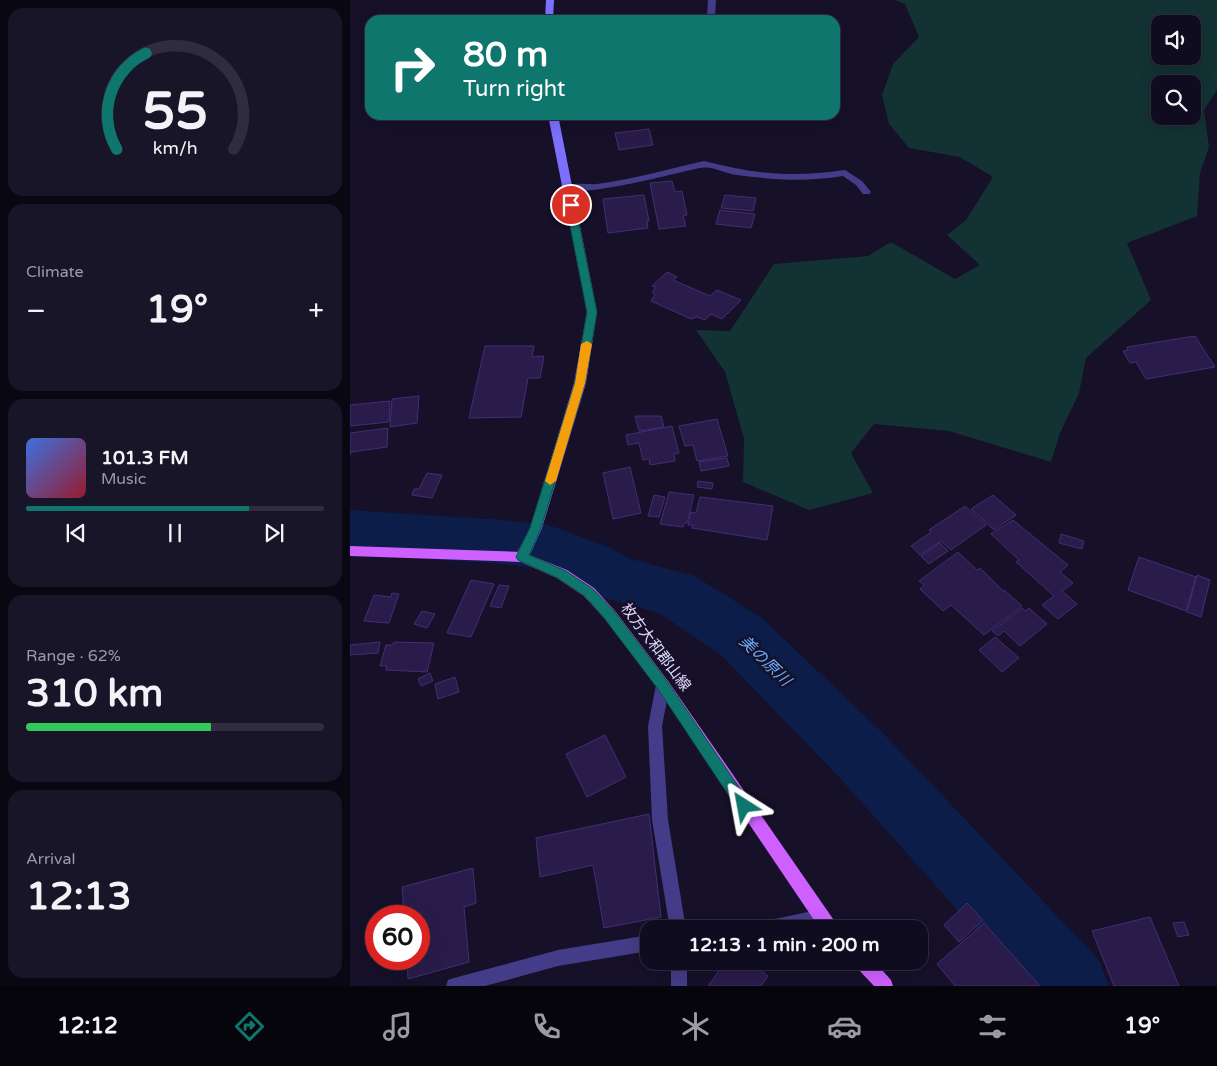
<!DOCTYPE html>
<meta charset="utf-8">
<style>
body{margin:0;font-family:"Varela Round","Noto Sans JP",sans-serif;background:#191528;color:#f1f3f6;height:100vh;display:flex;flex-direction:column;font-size:19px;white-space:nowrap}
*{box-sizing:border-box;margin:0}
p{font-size:16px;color:#9c9ba4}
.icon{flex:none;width:28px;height:28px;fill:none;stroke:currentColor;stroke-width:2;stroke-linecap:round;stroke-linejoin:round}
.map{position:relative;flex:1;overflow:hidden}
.drawer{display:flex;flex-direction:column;gap:8px;padding:8px;background:#090711;width:350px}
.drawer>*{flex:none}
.top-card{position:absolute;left:15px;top:15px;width:475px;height:105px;border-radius:15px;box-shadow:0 5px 20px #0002,0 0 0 1px #302c3d;background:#0f766e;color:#fff;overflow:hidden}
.fabs{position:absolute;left:801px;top:15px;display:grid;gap:10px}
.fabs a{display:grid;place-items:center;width:50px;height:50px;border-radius:10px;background:#100c1f;box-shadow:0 5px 20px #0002,0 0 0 1px #302c3d;font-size:25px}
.speed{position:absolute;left:15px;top:905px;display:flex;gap:10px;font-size:25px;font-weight:700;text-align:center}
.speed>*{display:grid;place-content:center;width:65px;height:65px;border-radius:50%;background:#100c1f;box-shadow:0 5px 20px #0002,0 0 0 1px #302c3d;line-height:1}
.speed .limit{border:8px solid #d22;background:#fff;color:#111}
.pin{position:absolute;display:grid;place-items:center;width:42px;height:42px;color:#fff;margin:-21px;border:2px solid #fff;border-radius:50%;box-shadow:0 1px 5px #0007}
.me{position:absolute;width:55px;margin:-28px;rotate:326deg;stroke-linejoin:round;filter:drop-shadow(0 0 4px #0008)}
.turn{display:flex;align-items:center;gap:18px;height:105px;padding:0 15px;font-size:22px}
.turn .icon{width:65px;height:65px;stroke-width:2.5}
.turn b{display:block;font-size:35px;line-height:42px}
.big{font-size:38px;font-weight:800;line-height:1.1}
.drawer .widget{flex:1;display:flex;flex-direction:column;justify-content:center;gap:8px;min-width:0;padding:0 18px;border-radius:15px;background:#191528}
.drawer .dial{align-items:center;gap:0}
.dial svg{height:130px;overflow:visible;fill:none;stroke:#302c3d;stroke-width:7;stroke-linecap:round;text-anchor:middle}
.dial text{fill:#f1f3f6;stroke:none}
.song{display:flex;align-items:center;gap:15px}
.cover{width:60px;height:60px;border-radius:8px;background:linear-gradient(135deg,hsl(220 70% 55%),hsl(350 70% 35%))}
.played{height:5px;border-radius:2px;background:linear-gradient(90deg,#0f766e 75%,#302c3d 75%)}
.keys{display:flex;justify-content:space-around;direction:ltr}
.heat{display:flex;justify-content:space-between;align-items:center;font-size:28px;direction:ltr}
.charge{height:8px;border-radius:4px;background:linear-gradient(90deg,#34c759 62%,#302c3d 0)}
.trip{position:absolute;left:290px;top:920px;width:288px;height:50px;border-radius:15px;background:#100c1f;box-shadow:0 5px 20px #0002,0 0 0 1px #302c3d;font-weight:800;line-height:50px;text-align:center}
.tab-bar{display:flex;height:80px;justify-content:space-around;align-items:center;background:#06050c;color:#9c9ba4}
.tab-bar .icon{width:35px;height:35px}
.tab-bar .current{color:#0f766e}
.tab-bar b{font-size:22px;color:#f1f3f6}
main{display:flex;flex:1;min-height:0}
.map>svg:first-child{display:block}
.green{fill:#133233;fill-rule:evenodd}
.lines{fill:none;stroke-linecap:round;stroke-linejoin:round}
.river{fill:#0b1d48;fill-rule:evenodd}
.building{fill:#291c4a;stroke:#422e76}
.street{fill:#443c88;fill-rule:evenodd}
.secondary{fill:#7d70ff;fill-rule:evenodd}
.primary{fill:#ce60ff;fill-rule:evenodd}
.route{fill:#0f766e;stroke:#0a4d48}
.slow{fill:#f59e0b}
.labels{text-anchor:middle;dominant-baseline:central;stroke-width:5;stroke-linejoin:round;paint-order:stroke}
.street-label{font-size:15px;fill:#e0d9ff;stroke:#161029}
.water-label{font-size:16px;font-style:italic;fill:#67aeff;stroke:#161029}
</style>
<main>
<section class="drawer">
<div class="widget dial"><svg viewBox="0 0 100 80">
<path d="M14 69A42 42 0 1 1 86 69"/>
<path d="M14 69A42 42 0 0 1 32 10" stroke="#0f766e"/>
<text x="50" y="56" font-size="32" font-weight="700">55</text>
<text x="50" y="72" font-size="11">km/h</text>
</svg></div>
<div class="widget"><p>Climate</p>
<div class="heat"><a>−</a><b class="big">19°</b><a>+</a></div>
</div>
<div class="widget">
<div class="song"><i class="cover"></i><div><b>101.3 FM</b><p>Music</p></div></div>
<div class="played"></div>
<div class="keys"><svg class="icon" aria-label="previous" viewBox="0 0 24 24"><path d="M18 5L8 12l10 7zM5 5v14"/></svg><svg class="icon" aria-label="pause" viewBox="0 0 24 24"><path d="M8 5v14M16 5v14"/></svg><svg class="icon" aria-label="next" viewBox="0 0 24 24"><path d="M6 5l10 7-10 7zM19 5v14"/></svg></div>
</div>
<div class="widget"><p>Range · 62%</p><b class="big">310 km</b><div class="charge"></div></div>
<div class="widget"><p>Arrival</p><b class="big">12:13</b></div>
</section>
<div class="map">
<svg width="867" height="986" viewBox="0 0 867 986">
<rect width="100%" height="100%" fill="#161029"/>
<path class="green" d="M545 0H867V90L854 110 859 147 850 173 847 216 777 243 801 300 736 358 729 393 710 433 701 462 599 431 524 424 501 453 523 493 459 510 393 482 394 439 375 372 346 330 380 331 424 264 518 256 541 242 605 279 630 265 597 235 616 220 643 177 610 157 559 148 539 124 532 95 543 64 569 37 555 4ZM810 24H842V56H810ZM810 84H842V116H810Z"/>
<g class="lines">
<path class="river" d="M0 510 154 520 199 525 261 548 278 558 345 576 413 619 534 734 749 960 759 986H675L488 776 371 655 309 613 244 595 221 580 195 570 154 564 0 554Z"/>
</g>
<g class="building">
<path d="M299 129 303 145 269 150 265 133Z"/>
<path d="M322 181 325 192 332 191 337 215 333 216 336 226 309 229 300 183Z"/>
<path d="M294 195 299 221H297L298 228 258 233 253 199Z"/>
<path d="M375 195 406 198 403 211 371 208Z"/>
<path d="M370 210 405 214 401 228 366 224Z"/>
<path d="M317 272 327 277 323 280 360 296 367 290 391 300 372 319 361 314 355 320 347 317 341 319 301 301 305 294 302 292 306 287 302 286Z"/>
<path d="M845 336 865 367 796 379 786 362 780 363 773 351 778 350 777 347Z"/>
<path d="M135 346H184L182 357 194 356 190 378H178L171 417 119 418Z"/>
<path d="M69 396 67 423 40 427 42 399Z"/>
<path d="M40 401 39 422 0 426V405Z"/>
<path d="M285 416H311L314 427 289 431Z"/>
<path d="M367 419 378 456 347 461 343 445 335 446 329 426Z"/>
<path d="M322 426 329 453 324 454 325 461 300 465 299 459 293 460 289 443 278 445 276 435Z"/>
<path d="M38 428 37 447 1 452 0 455V433Z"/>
<path d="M377 458 379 466 351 471 349 462Z"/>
<path d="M280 467 291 513 263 519 253 473Z"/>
<path d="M77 473 92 475 82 498 62 495 64 489H69Z"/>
<path d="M348 481 363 483 362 489 347 487Z"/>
<path d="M319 492 344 495 337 523H334L333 527 310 524Z"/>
<path d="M304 495 315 497 309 517 298 516Z"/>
<path d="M643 495 666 515 644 530 621 509Z"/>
<path d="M350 497 423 506 417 540 342 528 343 525H338L341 512 346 513Z"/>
<path d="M615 506 636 525 601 550 591 541 570 555 561 546 581 532 579 530Z"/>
<path d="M663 520 718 565 710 572 723 583 712 591 727 604 708 619 692 605 704 596 666 562 669 560 641 534Z"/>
<path d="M711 534 734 541 732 549 709 543Z"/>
<path d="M590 543 598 551 579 564 571 556Z"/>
<path d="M608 552 627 570 630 568 653 591 654 590 672 606 634 635 601 605 593 611 570 589 574 585 569 581Z"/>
<path d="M789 557 846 577 836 611 778 590Z"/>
<path d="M847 575 860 580 851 617 837 612Z"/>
<path d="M121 580 144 584 121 637 97 633Z"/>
<path d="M149 585 159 586 151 608 140 606Z"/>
<path d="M42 593 49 594 39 623 14 621 24 595 41 597Z"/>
<path d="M672 608 675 611 679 608 697 624 670 646 654 631 648 636 642 631Z"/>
<path d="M72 611 85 614 77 628 64 624Z"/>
<path d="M645 637 669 658 652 672 629 650Z"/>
<path d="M30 642 28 653 0 655V645Z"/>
<path d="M44 642 84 643 77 672 36 670 37 666H30L36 645H42Z"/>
<path d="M80 673 83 681 71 686 68 679Z"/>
<path d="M105 677 109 692 88 699 85 684Z"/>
<path d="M255 735 276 777 237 797 216 754Z"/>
<path d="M299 814 311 917 254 928 243 865 190 877 186 838Z"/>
<path d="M123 868 126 903 114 907 119 962 58 979 57 959H69V916H54L52 887Z"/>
<path d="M617 903 633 920 609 942 594 925Z"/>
<path d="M800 917 829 986H764L742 931Z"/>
<path d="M834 922 839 935 828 937 823 923Z"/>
<path d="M634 923 690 986H605L587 964Z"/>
<path d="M376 961H398L418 976 411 986H358Z"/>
</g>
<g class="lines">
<g class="street">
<path d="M358 0H366L365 18 363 20H352L357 17Z"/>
<path d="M197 15 260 18 264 20 200 19H197Z"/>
<path d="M354 161C404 174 443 178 495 170L512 181 521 192 519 194H513L506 185 493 176C456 182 425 180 387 175 376 174 362 165 350 168 329 172 227 200 213 188 221 181 237 185 247 184 283 179 319 169 354 161Z"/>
<path d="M313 679 318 681 320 685 312 726 318 820 336 929H320L302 820 298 726 306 685 308 681Z"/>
<path d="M472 909 478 911 480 917 478 923C455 932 428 929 404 929L406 923Z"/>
<path d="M299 935V951L208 966 135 986H96L98 980 104 978 208 950Z"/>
<rect x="321" y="961" width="16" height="25"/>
</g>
<g class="secondary">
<path d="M196 0H204L203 20H195Z"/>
<path d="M198 115H208L247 312 236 383 192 528 177 561 172 562 167 561 165 557 180 528 224 383 237 312Z"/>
</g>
<g class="primary">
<path d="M0 546 172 552 217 570 244 588 265 611 318 681 490 929H471L466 923 308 689 255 619 234 596 207 578 171 562 0 556Z"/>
<path d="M504 961H524L541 980 543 986H524L506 967Z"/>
</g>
</g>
<path class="route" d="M221 202 225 205 247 312 235 383 191 528 179 555 216 571 243 589 264 611 317 681 399 802 401 806 399 811 394 813 389 811 308 689 255 619 235 596 208 578 168 560 166 557 180 528 225 383 237 312 216 205Z"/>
<path class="slow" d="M237 341 242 344 235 383 206 481 200 485 195 481 225 383 231 344Z"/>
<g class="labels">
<g class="street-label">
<text transform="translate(306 647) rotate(53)">枚方大和郡山線</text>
</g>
<g class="water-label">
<text transform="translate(415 661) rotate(44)">美の原川</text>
</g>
</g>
</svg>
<div class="fabs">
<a><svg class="icon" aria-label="sound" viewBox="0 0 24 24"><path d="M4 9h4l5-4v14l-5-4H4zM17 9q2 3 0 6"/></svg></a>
<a><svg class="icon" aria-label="search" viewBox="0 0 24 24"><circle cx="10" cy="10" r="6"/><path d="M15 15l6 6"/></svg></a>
</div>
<div class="speed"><div class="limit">60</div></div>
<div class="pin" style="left:221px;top:205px;background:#d93025"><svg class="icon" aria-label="arrive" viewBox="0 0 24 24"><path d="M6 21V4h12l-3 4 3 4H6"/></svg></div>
<svg class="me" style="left:394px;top:806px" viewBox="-20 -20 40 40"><path d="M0-17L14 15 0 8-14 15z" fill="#0f766e" stroke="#fff" stroke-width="4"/></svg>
<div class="trip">12:13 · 1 min · 200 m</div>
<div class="top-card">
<div class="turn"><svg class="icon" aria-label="right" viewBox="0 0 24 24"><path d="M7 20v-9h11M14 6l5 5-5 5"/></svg><div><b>80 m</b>Turn right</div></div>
</div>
</div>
</main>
<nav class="tab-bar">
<b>12:12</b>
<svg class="icon current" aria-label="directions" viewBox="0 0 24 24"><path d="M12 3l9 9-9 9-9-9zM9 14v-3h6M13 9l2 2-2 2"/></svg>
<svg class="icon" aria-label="music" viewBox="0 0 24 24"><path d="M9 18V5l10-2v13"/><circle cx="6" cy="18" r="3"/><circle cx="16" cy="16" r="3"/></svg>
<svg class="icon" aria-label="phone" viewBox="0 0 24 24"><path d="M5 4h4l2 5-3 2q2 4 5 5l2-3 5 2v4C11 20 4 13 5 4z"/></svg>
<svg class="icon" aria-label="climate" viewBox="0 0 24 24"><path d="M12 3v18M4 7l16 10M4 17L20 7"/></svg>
<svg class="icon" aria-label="car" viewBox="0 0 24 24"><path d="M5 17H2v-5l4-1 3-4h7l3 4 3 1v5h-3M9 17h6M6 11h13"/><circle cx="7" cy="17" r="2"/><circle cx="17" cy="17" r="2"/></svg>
<svg class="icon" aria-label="filters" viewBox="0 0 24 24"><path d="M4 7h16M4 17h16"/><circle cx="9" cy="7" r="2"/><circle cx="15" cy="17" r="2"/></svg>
<b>19°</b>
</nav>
